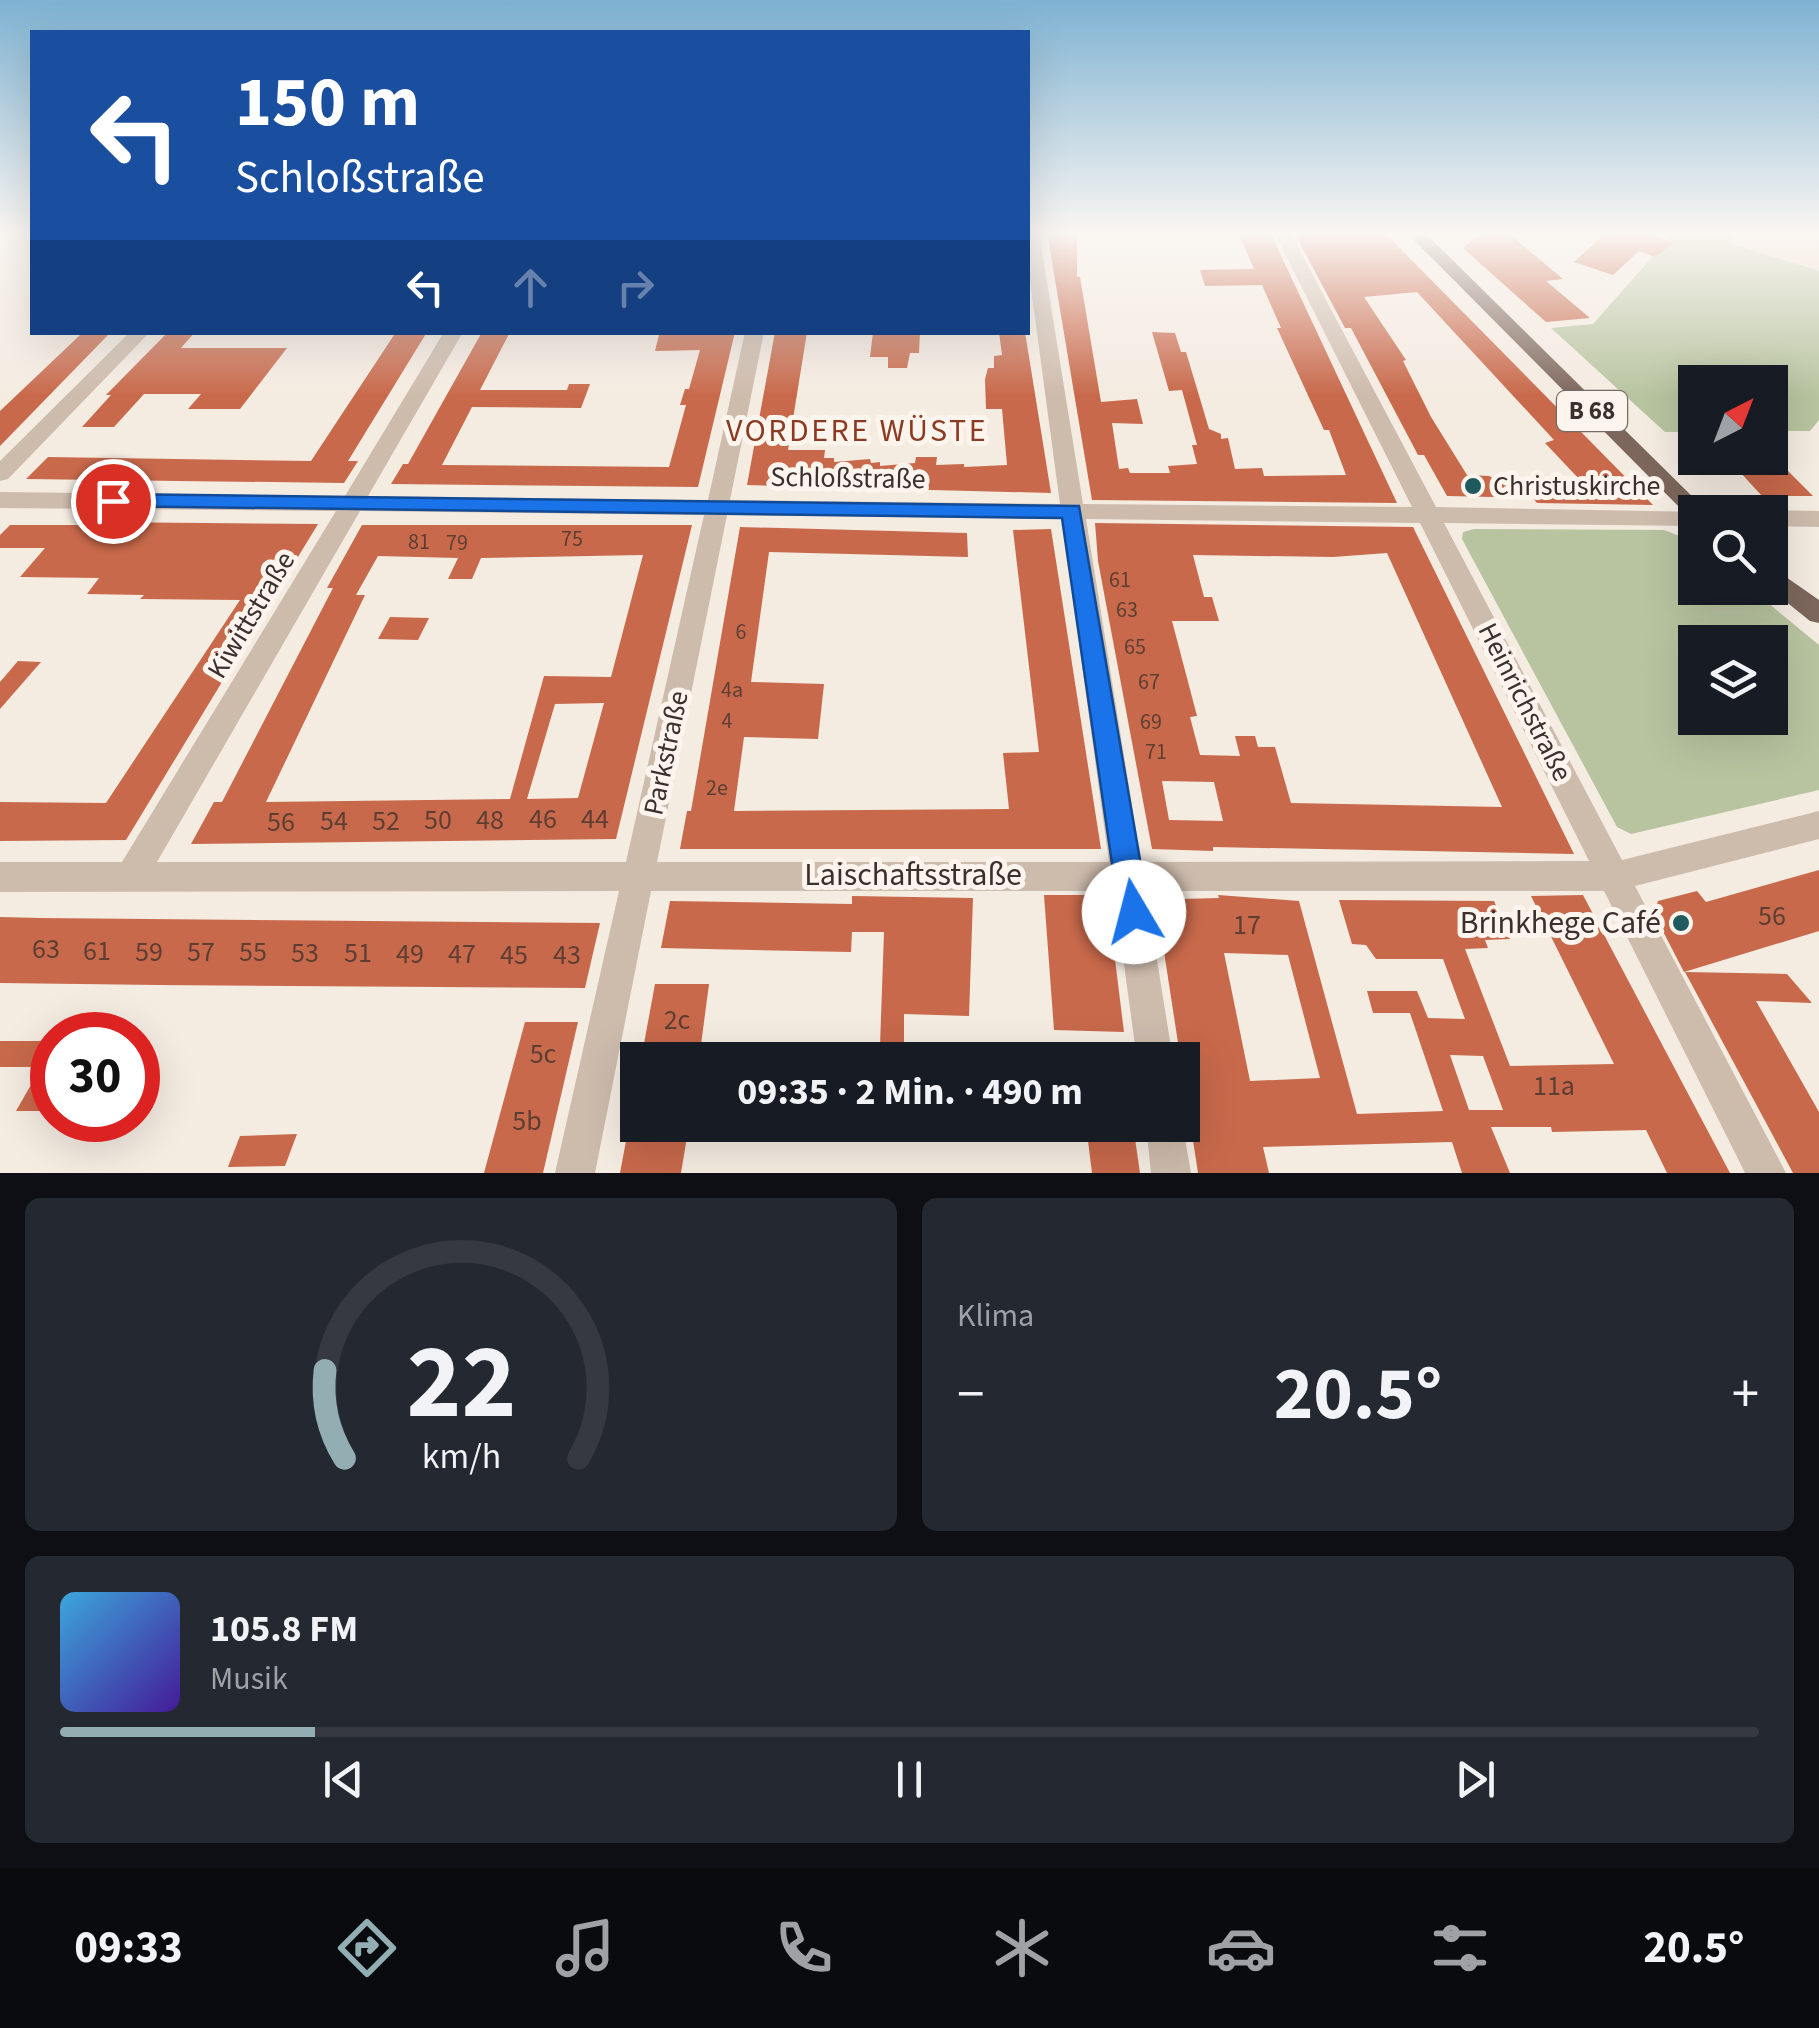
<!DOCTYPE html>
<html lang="de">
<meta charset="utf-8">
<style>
body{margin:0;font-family:"Source Sans 3",sans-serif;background:#242831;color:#f1f3f6;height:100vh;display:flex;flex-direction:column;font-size:38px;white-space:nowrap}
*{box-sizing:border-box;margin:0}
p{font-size:32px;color:#9ea1a6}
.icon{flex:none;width:55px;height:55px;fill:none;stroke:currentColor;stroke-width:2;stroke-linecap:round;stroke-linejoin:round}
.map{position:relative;height:1173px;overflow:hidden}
.details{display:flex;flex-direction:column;gap:25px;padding:25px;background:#0d0f14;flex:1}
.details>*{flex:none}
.top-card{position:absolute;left:30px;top:30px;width:1000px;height:305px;border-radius:0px;box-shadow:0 10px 40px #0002;background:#1a4fa0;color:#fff;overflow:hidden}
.needle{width:65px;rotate:42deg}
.tools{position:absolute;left:1678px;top:365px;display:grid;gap:20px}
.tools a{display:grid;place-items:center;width:110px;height:110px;border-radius:0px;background:#171b24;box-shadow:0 10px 40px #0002;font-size:50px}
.speed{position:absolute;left:30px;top:1012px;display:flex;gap:20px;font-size:50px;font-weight:700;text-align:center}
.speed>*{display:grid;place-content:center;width:130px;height:130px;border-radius:50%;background:#171b24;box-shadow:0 10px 40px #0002;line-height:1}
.speed .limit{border:15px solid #d22;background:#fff;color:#111}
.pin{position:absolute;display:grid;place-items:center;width:85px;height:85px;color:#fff;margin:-42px;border:5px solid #fff;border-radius:50%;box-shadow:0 2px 10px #0007}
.me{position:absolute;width:110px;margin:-55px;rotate:352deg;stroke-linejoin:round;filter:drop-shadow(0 0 8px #0008)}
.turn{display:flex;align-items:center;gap:35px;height:210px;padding:0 40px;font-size:45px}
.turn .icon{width:130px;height:130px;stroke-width:2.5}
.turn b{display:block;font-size:70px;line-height:85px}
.lanes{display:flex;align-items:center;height:95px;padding:0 40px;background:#0003;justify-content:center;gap:50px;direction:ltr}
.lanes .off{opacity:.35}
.big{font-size:75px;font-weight:700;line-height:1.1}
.details .widget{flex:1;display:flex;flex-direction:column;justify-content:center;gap:15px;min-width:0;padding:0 35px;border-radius:15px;background:#242831}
.details .dial{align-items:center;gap:0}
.dial svg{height:260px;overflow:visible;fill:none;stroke:#363941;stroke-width:7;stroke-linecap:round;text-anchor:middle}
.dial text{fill:#f1f3f6;stroke:none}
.song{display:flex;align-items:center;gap:30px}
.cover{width:120px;height:120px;border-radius:15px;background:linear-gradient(135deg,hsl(200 70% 55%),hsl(260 70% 35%))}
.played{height:10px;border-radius:5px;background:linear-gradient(90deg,#92aeb2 15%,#363941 15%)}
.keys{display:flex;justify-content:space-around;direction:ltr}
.heat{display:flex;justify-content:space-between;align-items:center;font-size:55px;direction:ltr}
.details .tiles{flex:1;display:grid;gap:25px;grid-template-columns:1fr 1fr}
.widget:last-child{grid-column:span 2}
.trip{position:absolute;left:620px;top:1042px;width:580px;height:100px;border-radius:0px;background:#171b24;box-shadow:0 10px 40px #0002;font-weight:700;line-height:100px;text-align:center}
.menu{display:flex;height:160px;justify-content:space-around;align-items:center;background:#090b0e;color:#9ea1a6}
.menu .icon{width:70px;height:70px}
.menu .on{color:#92aeb2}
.menu b{font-size:45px;color:#f1f3f6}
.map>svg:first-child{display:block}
.green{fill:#b8c4a0;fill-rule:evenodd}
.plaza{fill:#ecdcc8}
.building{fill:#c8694b;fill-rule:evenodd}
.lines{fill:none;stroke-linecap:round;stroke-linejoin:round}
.minor{fill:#cdbbac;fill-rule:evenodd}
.major{fill:#7d675c;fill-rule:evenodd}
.route{fill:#1a73e8;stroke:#114b97;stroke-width:2.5}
.poi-dot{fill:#1f5a5e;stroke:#fbf5ee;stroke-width:4}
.labels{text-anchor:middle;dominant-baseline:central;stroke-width:10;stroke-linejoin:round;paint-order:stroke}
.number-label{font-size:22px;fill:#5e3e33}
.shield{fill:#fbf5ee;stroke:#756b66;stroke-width:2.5}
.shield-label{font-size:25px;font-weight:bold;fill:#3b302b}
.street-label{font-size:28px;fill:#3b302b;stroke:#fbf5ee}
.poi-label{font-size:28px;fill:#3b302b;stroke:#fbf5ee;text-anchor:start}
.near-number-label{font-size:28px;fill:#5e3e33}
.quarter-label{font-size:32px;letter-spacing:2.5px;fill:#8c3b22;stroke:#fbf5ee}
.near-street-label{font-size:32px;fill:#3b302b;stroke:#fbf5ee}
.near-poi-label{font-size:32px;fill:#3b302b;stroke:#fbf5ee;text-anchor:end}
</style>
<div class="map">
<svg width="1819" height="1173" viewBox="0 0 1819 1173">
<rect width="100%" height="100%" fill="#f4ebe1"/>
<g class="green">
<path d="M1655 232H1819V420L1810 431H1770V382H1695V432H1665L1551 328 1593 324 1669 238Z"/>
<path d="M1474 529 1664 530 1695 542V588H1750L1819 645V790L1631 834 1617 827 1462 539 1463 532ZM1770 642V718H1695V642Z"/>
</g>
<path class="plaza" d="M1739 232 1819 234V271L1729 243Z"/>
<g class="building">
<path d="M1047 232H1077V277H1080L1101 402 1137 399 1143 424 1112 423 1119 469 1128 468 1130 473H1170L1168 466 1197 464 1192 445H1197L1182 390 1169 391 1152 332 1175 333 1181 352H1186L1209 429 1221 434V439L1228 438 1235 469 1262 468 1264 476 1346 475 1329 430H1324L1277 328H1281L1262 285 1205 286 1200 270 1254 269 1238 232H1270L1397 503 1092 500Z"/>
<path d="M1294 232H1384L1653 505 1537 503 1533 498 1447 496 1424 455H1418L1351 328H1345ZM1417 292 1554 440 1545 443 1581 481 1523 484 1532 497 1489 476 1467 475 1431 417 1403 361 1406 360 1364 297Z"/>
<path d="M1482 232H1507L1563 279 1546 281 1590 318 1546 322 1463 248Z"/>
<path d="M1607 232H1644L1673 243 1655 257 1639 251 1613 275 1574 262Z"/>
<path d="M168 332H195L181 348H287L240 409H188L201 394H144L114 427H82L111 395H106Z"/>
<path d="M396 332H427L348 461H358L344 483 26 479 48 457 311 461Z"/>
<path d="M482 332H510L480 390H567L569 384H590L581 408 472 407 442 465 669 467 686 405H680L685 389H689L700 350 655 351 659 335 735 332 698 487 391 484 403 464H408Z"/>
<path d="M775 332H807L788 450H825L824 458H834V462L870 459 871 463 880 462V466L915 463 916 457H937L936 465 964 464V467L1007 465 1002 409H986L985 379 988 368H994V356L1002 355 999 332H1025L1051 493 747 485Z"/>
<path d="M873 332H920L919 353H910L907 368H888V357H870Z"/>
<path d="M80 335H108L0 446V411Z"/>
<path d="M1727 458H1775L1813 496H1762Z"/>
<path d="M98 522 318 524 126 840 0 841V802L106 803 240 600 140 599 144 595 87 594 99 578 20 577 45 548H0V535L10 525H95Z"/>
<path d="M1095 523 1413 527 1574 854 1213 847V851L1152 849 1098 561ZM1387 553 1502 807 1291 803 1275 747H1258L1255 736H1235L1240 756 1200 755 1190 717 1197 716 1172 621H1219L1212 597H1204L1193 555 1333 557ZM1162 781 1214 782 1223 821 1169 820Z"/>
<path d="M362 525H692L616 839 191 844 214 802H222L333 588H327ZM643 555 611 677 544 676 510 799 266 802 365 595H356L378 556 458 558 448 579H472L481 558ZM604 703 578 798 527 799 555 704Z"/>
<path d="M740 527 967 533 968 557 769 552 751 682 824 684 818 739 744 737 734 811 1009 809 1003 753 1039 752 1013 530 1051 529 1101 849H680L687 811H691Z"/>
<path d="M390 617 429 618 418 640 378 639Z"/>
<path d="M18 661 41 662 0 709V682Z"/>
<path d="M1819 870V931L1684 972 1654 914 1658 901 1697 891 1706 902Z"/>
<path d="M1044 895H1107L1124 1032 1054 1030Z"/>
<path d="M1218 895 1299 901 1357 1114 1443 1111 1410 1013H1373L1367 991H1417L1428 1018 1465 1019 1443 959H1376L1366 945 1352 944 1339 900 1494 901 1510 939 1485 940 1488 948 1465 949 1510 1066 1614 1064 1531 896 1583 895 1730 1173H1667L1646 1130 1552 1132 1551 1127H1491L1510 1173H1462L1452 1142 1263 1147 1269 1173H1198L1157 906 1183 907 1181 899 1219 898ZM1224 953 1288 955 1320 1078 1250 1081ZM1450 1055 1483 1056 1503 1110H1469Z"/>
<path d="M852 896 973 898 969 1016 904 1014V1047L880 1046 884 932H852L851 952 661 948 670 901 852 904Z"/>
<path d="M0 917 40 918 600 923 585 988 158 985 0 983Z"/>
<path d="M1685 972 1787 974 1812 1003 1756 1001 1819 1112V1173H1793Z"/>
<path d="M655 984H709L699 1060H641Z"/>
<path d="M525 1022H578L543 1173H484Z"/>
<path d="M0 1041H52V1045L40 1067H0Z"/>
<path d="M32 1083H52V1111H16Z"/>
<path d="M629 1125H689L681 1173H620Z"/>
<path d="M1086 1125H1133L1140 1173H1092Z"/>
<path d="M297 1134 285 1166 228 1167 240 1136Z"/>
</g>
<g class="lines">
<g class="minor">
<path d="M1028 232H1039L1083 504 1412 507 1274 232H1290L1436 507 1703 512H1695V526L1444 523 1622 860 1819 811V839L1635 886 1786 1173H1745L1604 891H1146L1173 1060H1137L1114 891H651L595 1173H555L619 891 0 892V862H122L336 511 0 508V492L345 496 444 332H463L368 496 708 500 745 332H764L730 500 1060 504 1028 266ZM360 511 704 515 626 862H157ZM727 515 1062 519 1109 862H657ZM1086 519 1420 523 1589 861 1141 862Z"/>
<path d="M130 332H150L8 479 0 481V461Z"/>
<path d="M1770 510 1819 511V527L1770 526V512H1762Z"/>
<path d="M1182 1121 1191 1173H1151L1146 1125H1182Z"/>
</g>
<g class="major">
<path d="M1406 232H1424L1708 512H1695V519L1689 517Z"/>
<path d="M1770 566 1819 600V623L1810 621 1769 588Z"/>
</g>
</g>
<linearGradient id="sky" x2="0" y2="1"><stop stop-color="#7eb2d2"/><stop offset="0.59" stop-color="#faf6f2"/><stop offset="1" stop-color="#faf6f2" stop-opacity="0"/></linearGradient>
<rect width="1819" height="396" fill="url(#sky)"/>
<path class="route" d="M113 494 1079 506 1149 912 1145 922 1134 926 1123 922 1119 912 1062 518 106 506 103 501Z"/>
<g class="poi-dot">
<circle cx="1473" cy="486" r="10"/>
<circle cx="1681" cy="923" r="10"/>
</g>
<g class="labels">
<g class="number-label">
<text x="572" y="539">75</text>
<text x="419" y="542">81</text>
<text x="457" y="543">79</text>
<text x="1120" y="580">61</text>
<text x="1127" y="610">63</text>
<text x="741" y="632">6</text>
<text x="1135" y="647">65</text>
<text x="1149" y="682">67</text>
<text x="732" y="690">4a</text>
<text x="727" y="721">4</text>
<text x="1151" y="722">69</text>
<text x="1156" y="752">71</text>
<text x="717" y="788">2e</text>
</g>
<rect class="shield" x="1557" y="391" width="70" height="40" rx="8"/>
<g class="shield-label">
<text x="1592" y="411">B 68</text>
</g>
<g class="street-label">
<text transform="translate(848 478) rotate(1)">Schloßstraße</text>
<text transform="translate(251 615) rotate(-59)">Kiwittstraße</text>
<text transform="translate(1525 702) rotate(63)">Heinrichstraße</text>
<text transform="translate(666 753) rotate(-78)">Parkstraße</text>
</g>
<g class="poi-label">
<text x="1493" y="486">Christuskirche</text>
</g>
<g class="near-number-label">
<text x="543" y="819">46</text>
<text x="595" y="819">44</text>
<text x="438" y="820">50</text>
<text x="490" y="820">48</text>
<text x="334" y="821">54</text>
<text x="386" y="821">52</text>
<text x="281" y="822">56</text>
<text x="1772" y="916">56</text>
<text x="1247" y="925">17</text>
<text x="46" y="949">63</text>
<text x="97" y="951">61</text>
<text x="149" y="952">59</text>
<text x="201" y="952">57</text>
<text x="253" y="952">55</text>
<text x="305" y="953">53</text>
<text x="358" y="953">51</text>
<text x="410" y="954">49</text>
<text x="462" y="954">47</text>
<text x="514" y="955">45</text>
<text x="567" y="955">43</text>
<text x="677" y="1020">2c</text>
<text x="543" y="1054">5c</text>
<text x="1554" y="1086">11a</text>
<text x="527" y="1121">5b</text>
</g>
<g class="quarter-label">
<text x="857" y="431">VORDERE WÜSTE</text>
</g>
<g class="near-street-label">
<text x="913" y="875">Laischaftsstraße</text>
</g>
<g class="near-poi-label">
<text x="1661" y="923">Brinkhege Café</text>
</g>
</g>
</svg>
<div class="tools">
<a><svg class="needle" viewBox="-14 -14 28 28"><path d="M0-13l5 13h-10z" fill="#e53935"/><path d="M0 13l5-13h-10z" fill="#9ea1a6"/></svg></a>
<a><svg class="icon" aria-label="search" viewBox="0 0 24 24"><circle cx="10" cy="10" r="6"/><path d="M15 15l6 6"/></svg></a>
<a><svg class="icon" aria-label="layers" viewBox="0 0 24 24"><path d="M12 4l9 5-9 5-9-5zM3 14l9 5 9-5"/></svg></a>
</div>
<div class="speed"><div class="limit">30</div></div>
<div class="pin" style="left:113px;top:501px;background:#d93025"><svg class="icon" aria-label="arrive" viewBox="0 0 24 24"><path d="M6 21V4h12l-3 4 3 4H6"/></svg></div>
<svg class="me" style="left:1134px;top:912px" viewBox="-20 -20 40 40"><circle r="19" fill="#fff"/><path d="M0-13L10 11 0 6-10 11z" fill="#1a73e8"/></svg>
<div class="trip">09:35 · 2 Min. · 490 m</div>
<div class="top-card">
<div class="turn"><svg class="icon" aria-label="left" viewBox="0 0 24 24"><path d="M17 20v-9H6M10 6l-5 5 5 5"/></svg><div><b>150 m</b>Schloßstraße</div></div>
<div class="lanes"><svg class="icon" aria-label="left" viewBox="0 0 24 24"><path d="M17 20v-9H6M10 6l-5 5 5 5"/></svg><svg class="icon off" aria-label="ahead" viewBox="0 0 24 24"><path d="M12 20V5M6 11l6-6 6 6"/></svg><svg class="icon off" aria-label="right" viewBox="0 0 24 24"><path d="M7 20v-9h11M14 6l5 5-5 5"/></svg></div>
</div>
</div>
<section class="details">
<div class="tiles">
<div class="widget dial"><svg viewBox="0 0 100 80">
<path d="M14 69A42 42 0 1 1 86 69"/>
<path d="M14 69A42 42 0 0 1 8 42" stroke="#92aeb2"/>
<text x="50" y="56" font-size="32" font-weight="700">22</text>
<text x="50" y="72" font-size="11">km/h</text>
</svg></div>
<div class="widget"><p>Klima</p>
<div class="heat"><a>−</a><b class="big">20.5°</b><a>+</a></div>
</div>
<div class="widget">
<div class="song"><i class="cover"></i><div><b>105.8 FM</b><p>Musik</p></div></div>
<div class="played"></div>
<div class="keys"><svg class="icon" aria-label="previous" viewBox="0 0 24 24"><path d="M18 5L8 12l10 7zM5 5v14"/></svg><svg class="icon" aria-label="pause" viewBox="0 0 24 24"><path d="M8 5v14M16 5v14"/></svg><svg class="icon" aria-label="next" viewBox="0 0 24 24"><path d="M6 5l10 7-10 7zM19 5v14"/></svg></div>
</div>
</div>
</section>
<nav class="menu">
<b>09:33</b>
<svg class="icon on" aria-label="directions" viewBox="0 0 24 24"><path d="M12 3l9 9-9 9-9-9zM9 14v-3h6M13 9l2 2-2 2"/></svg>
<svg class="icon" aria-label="music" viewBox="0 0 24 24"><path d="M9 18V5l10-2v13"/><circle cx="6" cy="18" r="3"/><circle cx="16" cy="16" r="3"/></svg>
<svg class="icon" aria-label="phone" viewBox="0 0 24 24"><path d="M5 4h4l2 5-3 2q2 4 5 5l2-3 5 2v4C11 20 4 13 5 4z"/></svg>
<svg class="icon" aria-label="climate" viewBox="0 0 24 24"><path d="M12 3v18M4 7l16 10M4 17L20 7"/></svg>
<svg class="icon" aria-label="car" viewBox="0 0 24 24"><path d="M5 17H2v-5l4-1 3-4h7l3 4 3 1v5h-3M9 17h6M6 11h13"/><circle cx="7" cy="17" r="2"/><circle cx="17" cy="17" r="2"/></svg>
<svg class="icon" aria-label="filters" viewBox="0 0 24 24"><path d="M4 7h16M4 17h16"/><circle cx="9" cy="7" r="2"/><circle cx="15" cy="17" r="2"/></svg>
<b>20.5°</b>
</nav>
